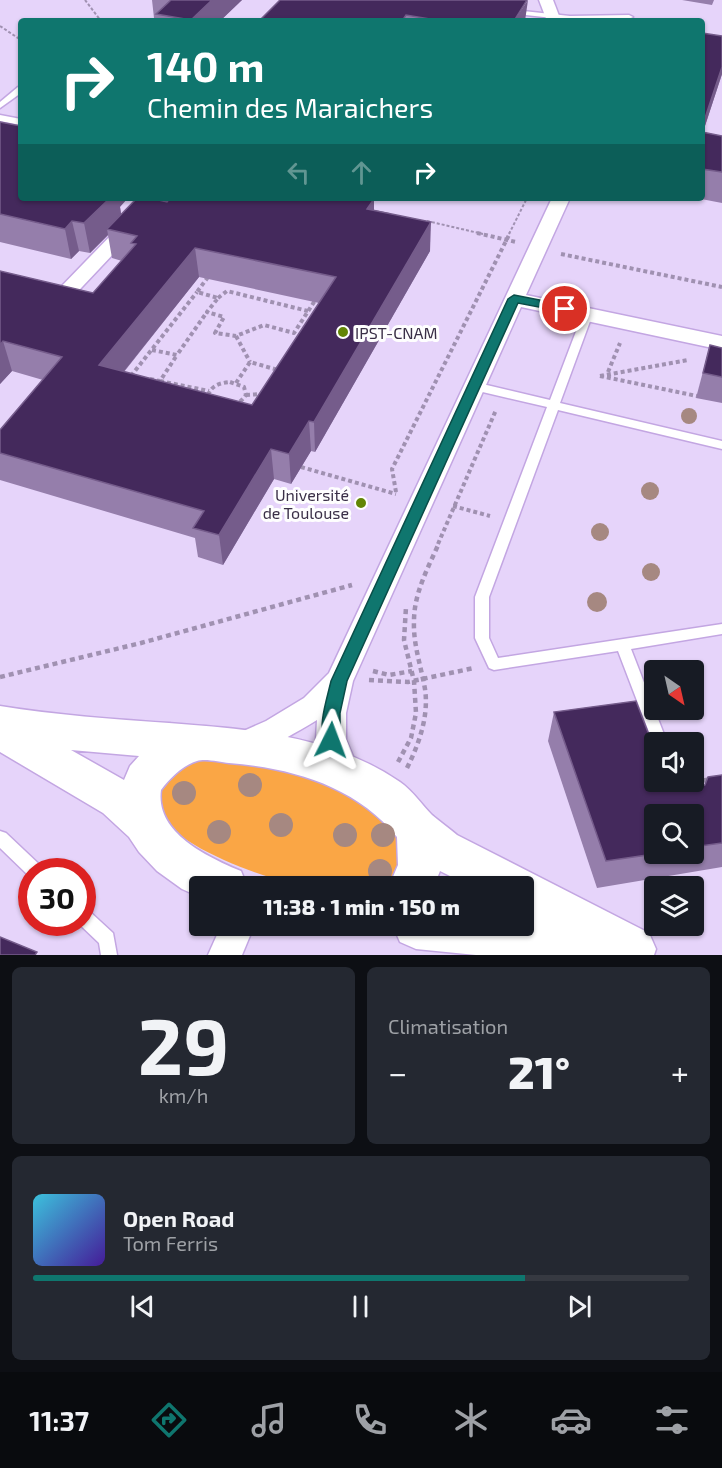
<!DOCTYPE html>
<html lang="fr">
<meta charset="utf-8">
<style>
body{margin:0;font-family:"Exo 2",sans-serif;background:#242831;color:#f1f3f6;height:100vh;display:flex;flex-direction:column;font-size:22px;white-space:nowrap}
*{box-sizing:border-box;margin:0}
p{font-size:20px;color:#9ea1a6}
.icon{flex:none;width:33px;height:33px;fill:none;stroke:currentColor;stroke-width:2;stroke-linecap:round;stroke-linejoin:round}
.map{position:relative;height:955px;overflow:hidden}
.side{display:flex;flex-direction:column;gap:12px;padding:12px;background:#0d0f14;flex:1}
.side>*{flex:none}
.hud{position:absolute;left:18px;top:18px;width:687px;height:183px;border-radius:6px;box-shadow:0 2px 4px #0004;background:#0f766e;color:#fff;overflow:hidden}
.needle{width:39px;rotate:146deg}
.tools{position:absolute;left:644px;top:660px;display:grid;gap:12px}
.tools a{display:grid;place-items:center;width:60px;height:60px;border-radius:6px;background:#171b24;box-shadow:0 2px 4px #0004;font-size:30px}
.speed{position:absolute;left:18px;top:858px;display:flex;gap:12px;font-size:30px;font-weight:700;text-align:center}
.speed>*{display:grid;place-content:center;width:78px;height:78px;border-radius:50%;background:#171b24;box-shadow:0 2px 4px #0004;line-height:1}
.speed .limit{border:9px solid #d22;background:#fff;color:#111}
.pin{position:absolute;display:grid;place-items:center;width:51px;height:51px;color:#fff;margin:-26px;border:3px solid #fff;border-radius:50%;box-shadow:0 2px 6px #0007}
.me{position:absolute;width:66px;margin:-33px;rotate:3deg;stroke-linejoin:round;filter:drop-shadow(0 0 4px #0008)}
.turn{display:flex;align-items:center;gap:21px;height:126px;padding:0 30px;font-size:27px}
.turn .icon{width:78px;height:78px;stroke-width:2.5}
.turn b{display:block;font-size:42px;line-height:51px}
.lanes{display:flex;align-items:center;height:57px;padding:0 30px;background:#0003;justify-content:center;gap:30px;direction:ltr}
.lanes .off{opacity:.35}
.big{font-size:45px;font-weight:800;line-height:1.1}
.side .card{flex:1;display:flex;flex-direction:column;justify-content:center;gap:9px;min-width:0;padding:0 21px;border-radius:9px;background:#242831}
.side .dial{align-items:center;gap:0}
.dial b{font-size:78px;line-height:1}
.song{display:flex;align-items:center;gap:18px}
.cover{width:72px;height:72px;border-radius:9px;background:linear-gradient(135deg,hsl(190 70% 55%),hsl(260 70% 35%))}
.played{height:6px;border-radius:3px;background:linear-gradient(90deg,#0f766e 75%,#363941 75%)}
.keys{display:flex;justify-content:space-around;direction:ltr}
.heat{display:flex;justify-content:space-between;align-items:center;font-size:33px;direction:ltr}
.side .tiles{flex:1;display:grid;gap:12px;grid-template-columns:1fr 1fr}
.card:last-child{grid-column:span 2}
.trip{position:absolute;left:189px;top:876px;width:345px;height:60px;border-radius:6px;background:#171b24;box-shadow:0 2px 4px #0004;font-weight:800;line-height:60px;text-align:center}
.dock{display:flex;height:96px;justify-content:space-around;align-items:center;background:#090b0e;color:#9ea1a6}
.dock .icon{width:42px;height:42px}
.dock .current{color:#0f766e}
.dock b{font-size:27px;color:#f1f3f6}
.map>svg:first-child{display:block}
.green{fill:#faa645}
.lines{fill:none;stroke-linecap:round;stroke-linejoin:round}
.lane-casing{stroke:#c3a6e2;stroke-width:3}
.street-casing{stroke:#c3a6e2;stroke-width:3}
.secondary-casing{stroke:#c3a6e2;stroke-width:3}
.path-far2{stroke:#a091b1;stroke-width:2;stroke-dasharray:3 2;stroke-linecap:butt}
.path-far1{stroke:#a091b1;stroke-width:4;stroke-dasharray:4 3;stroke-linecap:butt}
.path{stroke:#a091b1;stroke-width:4.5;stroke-dasharray:5 4;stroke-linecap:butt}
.lane{fill:#fff;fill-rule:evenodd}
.street{fill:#fff;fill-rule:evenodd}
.secondary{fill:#fff;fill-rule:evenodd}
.tree{fill:#a68881}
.wall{fill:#957eab;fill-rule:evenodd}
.shaded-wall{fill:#755c8b}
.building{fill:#44295c;stroke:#755c8b;stroke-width:1.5;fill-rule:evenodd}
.route{fill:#0f766e;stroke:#0a4d48;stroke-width:1.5}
.poi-dot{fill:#628505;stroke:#fefefe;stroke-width:2}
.labels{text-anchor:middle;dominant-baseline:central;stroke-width:6;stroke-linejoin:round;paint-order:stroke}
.poi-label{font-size:16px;fill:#3a2f47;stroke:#fefefe;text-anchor:start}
</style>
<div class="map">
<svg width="722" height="955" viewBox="0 0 722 955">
<rect width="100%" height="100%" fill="#e6d4fa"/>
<path class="green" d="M202 758C230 762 258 764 285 770 332 779 449 829 382 886 357 886 332 889 307 886 274 883 168 845 159 810 157 802 160 790 161 782L186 763Z"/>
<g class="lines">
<g class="lane-casing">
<g id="lane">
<path d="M523 11 570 16 629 15 633 17 629 19 570 20 526 15 522 13Z"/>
<path d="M18 87H21V93L0 108V102Z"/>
<path d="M0 115 21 119V125L0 121Z"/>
<path d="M588 310 593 313 560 403 722 441V449L558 410 489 597V638L498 658 722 624V634L631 649 667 742H654V745L618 651 494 670 489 668 475 638V597L547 407 474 390 468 386 474 382 550 400 583 313Z"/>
<path d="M0 831 6 833 42 867 44 872H32L30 877 0 848Z"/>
<path d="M82 908 88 910 113 933 117 955H101L99 943 77 922H82Z"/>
</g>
</g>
<g class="street-casing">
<g id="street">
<path d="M539 0H553L561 21H547Z"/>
<path d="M147 198H166L66 304 59 306 0 292V280L55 293Z"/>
<path d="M552 198H570L526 295 722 336V350L521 307 353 681 346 713V740L360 773 356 783 345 786 334 783 316 740 317 720C292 735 268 749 240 759L230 755 225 746 230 737 266 721 304 698 329 673Z"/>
<path d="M221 926H254L242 955H208Z"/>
</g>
</g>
<g class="secondary-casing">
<path id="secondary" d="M0 706C56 715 112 719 169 723 248 729 332 735 400 782 413 791 421 804 432 815 440 822 449 828 457 835L649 933 656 949 654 955H476L416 949 400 942 393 926H524V886H470L440 871 434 886H389L398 865 397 837C356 786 292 768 229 763 220 762 205 758 197 761 183 765 169 779 161 790 155 833 208 857 241 871L247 886H200V897L182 889 157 871 139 852 129 837 103 813 0 752ZM71 750 139 756 130 766 124 780Z"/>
</g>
<g class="path-far2">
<path d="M85 0 101 21"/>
<path d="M0 26 21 40"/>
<path d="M371 210 390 214"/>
<path d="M427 221 483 234"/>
<path d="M509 234 527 198"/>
</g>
<g class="path-far1">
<path d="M477 233 516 242"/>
<path d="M561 254 722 287"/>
<path d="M208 277 197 292 218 298 207 312 224 317 215 333 236 336 264 325 294 333 316 299"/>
<path d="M218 298 227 291 308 311"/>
<path d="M236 336 250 362"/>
<path d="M152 350 177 355 207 312"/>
<path d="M608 372 620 343"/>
<path d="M131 376 197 292"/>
<path d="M600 376 688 360"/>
<path d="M600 376 697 396"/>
<path d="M150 379 160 381 177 355"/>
<path d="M160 381 209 391"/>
<path d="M230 382 244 387 246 395C236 409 227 406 212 403L208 395C212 385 220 383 230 382Z"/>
<path d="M236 383 250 362 278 370"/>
<path d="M246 395 263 394"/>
<path d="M301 467 396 494"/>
<path d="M396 492 392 469 510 233"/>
<path d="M453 506 490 516"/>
<path d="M438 544 496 410"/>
</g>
<g class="path">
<path d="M373 671 389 675 412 671"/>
<path d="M0 677 141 643 352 585"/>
<path d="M369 680 408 682 474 668"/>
<path d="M398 762 411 738 416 713 414 681 404 640 406 607"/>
<path d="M407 768C419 744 429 716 425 689 421 666 413 644 414 621 414 593 428 568 439 543"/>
<path d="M686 784 711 779"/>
</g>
<use href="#lane" class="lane"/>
<use href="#street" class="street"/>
<use href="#secondary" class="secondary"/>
</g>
<g class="tree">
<circle cx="689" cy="416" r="8"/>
<circle cx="650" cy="491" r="9"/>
<circle cx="600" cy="532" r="9"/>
<circle cx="651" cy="572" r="9"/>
<circle cx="597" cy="602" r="10"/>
<circle cx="250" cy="785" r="12"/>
<circle cx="184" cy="793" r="12"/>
<circle cx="281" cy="825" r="12"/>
<circle cx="219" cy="832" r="12"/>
<circle cx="345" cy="835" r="12"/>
<circle cx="383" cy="835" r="12"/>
<circle cx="380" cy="871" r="12"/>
</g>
<g class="wall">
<path d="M152 0H242L220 21H157L156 19 154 18Z"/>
<path d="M280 0 525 21H259Z"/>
<path d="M682 0H714L712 5Z"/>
<path d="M702 33 722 74 703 132 722 136V203L696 198H702Z"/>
<path d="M0 122 120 207 121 214 167 202 374 199V210L430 251 315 452 311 451 291 484 274 479 223 565 198 557 195 538 0 480V430L43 380 12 371 0 384V271L93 293 122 261 112 258 108 235 90 253 79 251 71 259 0 242ZM199 277 319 303 252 405 124 372Z"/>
<path d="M710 345 722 348V403L696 398Z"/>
<path d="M554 712 667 783 692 786 697 788 704 786 708 777 722 775V867L597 888 548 741ZM693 814V854H654Z"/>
</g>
<g class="shaded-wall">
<path d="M212 0H242L220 21H191V20Z"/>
<path d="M528 0 525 21H514Z"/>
<path d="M722 67V74L702 135V127Z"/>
<path d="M106 198H128L120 207 122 220 107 229 108 235 90 253 84 223Z"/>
<path d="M374 199V228L367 209Z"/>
<path d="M72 221 79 251 71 259 65 229Z"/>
<path d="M431 222 430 251 315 452 314 422Z"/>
<path d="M195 248 199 277 105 395 99 365Z"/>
<path d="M3 341 12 371 0 384V345Z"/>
<path d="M309 421 311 451 291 484 289 454Z"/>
<path d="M271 449 274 479 223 565 219 535Z"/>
</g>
<g class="building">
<path d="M171 0H212L191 20 156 14Z"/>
<path d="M280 0H527L514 21H442L406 15 402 21H259Z"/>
<path d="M702 33 722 36V67L702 127Z"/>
<path d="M0 122 21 126V198H110L84 223 72 221 65 229 0 214Z"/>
<path d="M702 132 722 136V172L702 169Z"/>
<path d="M137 198H150L167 202 170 198H371L374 199 367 209 431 222 314 422 309 421 289 454 271 449 219 535 193 528 204 511 0 453V430L62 357 3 341 0 345V271L93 293 136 244 131 243 137 236 107 229ZM195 248 336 277 252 405 99 365Z"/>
<path d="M710 345 722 348V377L703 373Z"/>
<path d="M636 701 654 748V782H667V783L680 782H689L692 786 697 788 705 785 708 777 722 775V843L693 847V814H654V854L606 861 554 712Z"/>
<path d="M0 937 37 952 35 955H0Z"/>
</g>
<path class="route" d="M514 295 565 305 571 309 565 312 518 303 347 681 340 713V740L337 745 331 747 325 745C317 727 327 699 331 681L508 299Z"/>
<g class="poi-dot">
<circle cx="343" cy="332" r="6"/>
<circle cx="361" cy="503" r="6"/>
</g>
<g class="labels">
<g class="poi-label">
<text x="355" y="332">IPST-CNAM</text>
<text x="349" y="494" text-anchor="end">Université<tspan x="349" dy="18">de Toulouse</tspan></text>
</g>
</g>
</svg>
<div class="tools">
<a><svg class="needle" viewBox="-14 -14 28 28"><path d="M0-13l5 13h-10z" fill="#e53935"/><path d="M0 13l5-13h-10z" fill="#9ea1a6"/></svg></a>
<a><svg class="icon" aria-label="sound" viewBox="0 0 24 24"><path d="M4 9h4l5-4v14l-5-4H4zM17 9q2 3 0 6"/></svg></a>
<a><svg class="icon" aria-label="search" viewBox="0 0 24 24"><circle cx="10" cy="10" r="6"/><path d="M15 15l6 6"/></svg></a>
<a><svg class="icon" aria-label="layers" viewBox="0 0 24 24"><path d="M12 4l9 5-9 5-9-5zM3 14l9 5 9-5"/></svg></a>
</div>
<div class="speed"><div class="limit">30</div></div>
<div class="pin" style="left:565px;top:309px;background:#d93025"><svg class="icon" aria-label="arrive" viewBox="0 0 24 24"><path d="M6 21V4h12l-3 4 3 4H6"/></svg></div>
<svg class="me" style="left:331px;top:740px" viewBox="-20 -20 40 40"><path d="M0-17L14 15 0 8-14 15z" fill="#0f766e" stroke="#fff" stroke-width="4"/></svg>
<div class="trip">11:38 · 1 min · 150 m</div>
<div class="hud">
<div class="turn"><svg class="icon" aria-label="right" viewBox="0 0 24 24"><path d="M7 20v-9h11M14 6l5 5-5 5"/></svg><div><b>140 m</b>Chemin des Maraichers</div></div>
<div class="lanes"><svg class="icon off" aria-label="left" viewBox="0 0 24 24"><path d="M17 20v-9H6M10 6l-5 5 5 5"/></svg><svg class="icon off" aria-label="ahead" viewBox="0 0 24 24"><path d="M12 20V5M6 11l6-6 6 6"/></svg><svg class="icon" aria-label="right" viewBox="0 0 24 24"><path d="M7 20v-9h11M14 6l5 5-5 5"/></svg></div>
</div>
</div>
<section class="side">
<div class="tiles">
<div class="card dial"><b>29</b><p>km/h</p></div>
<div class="card"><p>Climatisation</p>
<div class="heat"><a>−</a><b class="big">21°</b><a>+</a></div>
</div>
<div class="card">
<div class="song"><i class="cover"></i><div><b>Open Road</b><p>Tom Ferris</p></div></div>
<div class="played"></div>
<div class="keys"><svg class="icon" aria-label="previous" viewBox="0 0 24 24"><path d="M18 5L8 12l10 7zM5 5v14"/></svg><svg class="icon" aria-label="pause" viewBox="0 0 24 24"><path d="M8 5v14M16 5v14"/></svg><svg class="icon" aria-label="next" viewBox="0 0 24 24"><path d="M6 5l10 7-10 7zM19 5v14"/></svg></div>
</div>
</div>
</section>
<nav class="dock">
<b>11:37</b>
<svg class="icon current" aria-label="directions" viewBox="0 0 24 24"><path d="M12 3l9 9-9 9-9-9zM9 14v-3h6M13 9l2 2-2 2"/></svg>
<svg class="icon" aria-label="music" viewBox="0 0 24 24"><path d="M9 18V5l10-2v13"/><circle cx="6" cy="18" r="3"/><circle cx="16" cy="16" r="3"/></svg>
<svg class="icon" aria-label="phone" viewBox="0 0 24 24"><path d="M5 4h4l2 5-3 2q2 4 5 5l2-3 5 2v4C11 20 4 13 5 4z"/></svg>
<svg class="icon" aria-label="climate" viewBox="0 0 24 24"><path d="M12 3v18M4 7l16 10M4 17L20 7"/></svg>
<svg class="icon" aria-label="car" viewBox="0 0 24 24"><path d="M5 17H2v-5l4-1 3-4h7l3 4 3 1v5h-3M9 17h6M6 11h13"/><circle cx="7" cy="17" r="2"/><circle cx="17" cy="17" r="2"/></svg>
<svg class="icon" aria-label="filters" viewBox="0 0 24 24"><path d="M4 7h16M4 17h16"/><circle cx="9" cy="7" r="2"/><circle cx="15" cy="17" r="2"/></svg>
</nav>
